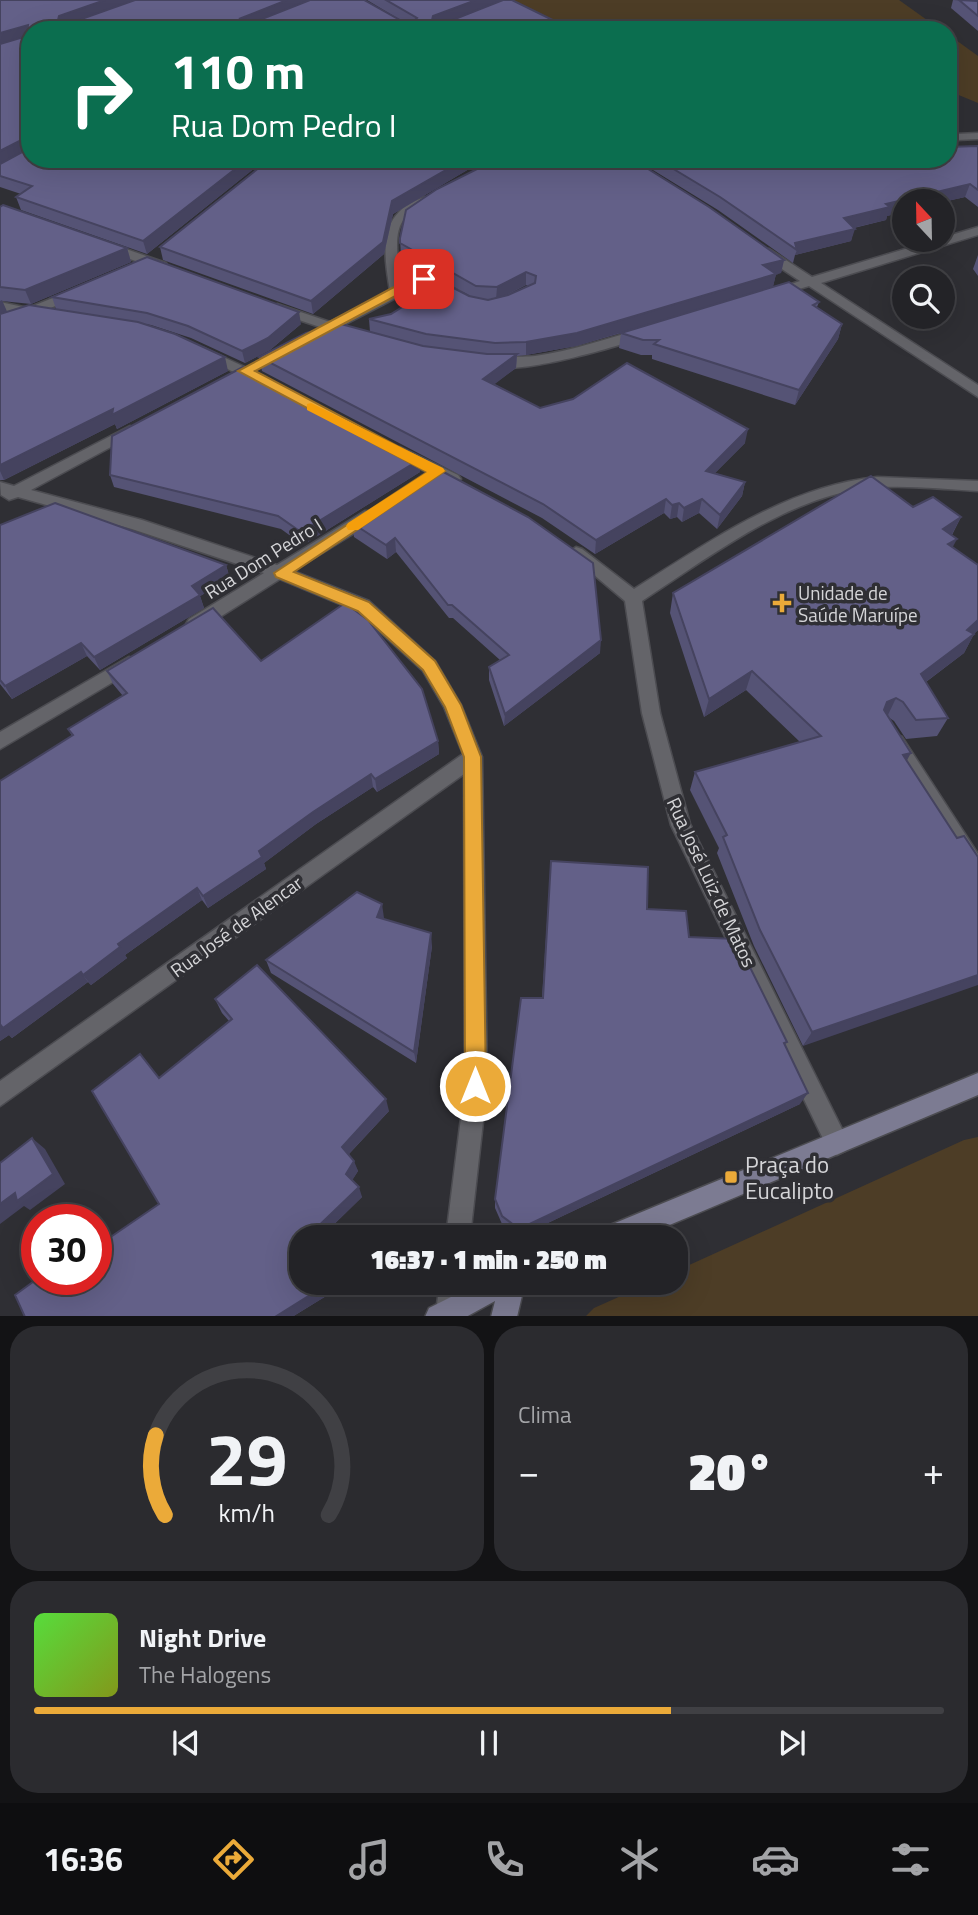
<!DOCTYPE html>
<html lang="pt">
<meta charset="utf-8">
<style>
body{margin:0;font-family:"Titillium Web",sans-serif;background:#2b2b2f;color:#f1f3f6;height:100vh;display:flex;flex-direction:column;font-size:26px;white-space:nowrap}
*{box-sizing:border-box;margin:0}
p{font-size:23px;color:#a3a4a7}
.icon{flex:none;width:38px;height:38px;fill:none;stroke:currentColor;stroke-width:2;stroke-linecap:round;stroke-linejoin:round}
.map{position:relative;height:1316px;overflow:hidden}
.sheet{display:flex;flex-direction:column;gap:10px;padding:10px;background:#131315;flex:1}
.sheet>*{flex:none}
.banner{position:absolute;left:21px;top:21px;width:936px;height:147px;border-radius:28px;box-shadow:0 7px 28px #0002,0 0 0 2px #404044;background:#0b6e4f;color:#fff;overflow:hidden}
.needle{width:46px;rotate:338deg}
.tools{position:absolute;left:892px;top:189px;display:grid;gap:14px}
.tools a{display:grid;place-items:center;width:63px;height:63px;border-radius:50%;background:#232327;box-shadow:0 7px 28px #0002,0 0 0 2px #404044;font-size:35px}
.speed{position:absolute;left:21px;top:1204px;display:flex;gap:14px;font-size:35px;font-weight:700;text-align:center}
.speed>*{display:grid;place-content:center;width:91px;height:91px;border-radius:50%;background:#232327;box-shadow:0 7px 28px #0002,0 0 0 2px #404044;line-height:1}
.speed .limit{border:10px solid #d22;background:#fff;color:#111}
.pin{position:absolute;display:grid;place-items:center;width:60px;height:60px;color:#fff;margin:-30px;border-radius:14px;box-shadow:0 4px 10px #0006}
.me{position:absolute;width:77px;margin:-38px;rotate:0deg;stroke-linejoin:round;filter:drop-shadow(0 0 5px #0008)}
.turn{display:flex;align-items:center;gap:24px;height:147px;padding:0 35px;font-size:32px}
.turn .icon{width:91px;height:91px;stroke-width:2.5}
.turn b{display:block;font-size:49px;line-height:60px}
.big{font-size:52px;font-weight:800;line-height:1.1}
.sheet .widget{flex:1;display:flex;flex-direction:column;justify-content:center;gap:10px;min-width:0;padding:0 24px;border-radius:28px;background:#2b2b2f}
.sheet .dial{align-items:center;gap:0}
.dial svg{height:182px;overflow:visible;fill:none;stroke:#404044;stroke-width:7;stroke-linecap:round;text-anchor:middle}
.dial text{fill:#f1f3f6;stroke:none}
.song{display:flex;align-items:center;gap:21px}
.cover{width:84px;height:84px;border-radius:10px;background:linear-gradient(135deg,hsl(110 70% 55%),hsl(70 70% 35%))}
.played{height:7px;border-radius:4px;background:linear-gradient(90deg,#ebaa39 70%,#404044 70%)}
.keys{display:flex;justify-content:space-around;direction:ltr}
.heat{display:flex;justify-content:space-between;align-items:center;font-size:38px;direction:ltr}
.sheet .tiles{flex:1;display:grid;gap:10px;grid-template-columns:1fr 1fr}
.widget:last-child{grid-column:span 2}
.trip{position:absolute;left:289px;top:1225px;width:399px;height:70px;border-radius:28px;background:#232327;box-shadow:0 7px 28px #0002,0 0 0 2px #404044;font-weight:800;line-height:70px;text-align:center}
.tabs{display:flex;height:112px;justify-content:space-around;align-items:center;background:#0e0e10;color:#a3a4a7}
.tabs .icon{width:49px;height:49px}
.tabs .active{color:#ebaa39}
.tabs b{font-size:32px;color:#f1f3f6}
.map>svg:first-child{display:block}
.green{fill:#4d3d26}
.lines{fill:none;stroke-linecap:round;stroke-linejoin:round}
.street-casing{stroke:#4c4c51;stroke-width:3}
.secondary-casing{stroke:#4c4c51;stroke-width:3}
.street{fill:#646469;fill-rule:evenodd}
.secondary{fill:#7c7b92;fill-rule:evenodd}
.wall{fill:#555375;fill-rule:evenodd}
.shaded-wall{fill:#45435f}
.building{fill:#636088;stroke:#45435f;stroke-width:2}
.route{fill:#ebaa39;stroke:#996e25;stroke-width:2}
.slow{fill:#f59e0b}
.poi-dot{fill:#ebaa39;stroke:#2f2f34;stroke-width:2.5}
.labels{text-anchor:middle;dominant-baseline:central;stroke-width:7;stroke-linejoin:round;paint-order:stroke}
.street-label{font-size:19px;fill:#d5d5d8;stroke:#2f2f34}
.poi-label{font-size:19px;fill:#d5d5d8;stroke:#2f2f34;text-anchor:start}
.near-poi-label{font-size:23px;fill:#d5d5d8;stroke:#2f2f34;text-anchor:start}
</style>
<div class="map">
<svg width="978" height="1317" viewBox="0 0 978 1317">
<rect width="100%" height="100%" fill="#2f2f34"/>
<g class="green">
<path d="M496 0H899L941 30H562Z"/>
<path d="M949 35 978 56V103L949 91Z"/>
<path d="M978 1137V1316H586L594 1308 650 1283H676V1271L964 1140Z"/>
</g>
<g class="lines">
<g class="street-casing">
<g id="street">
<path d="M978 133V139L957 140 951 137 957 134Z"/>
<path d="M425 197 429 198V204C422 208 411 212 405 218 391 233 399 266 402 284 426 272 439 280 462 291V297C447 299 436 284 421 285L342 326 360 334 353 338 332 331 321 332 320 327 272 311 270 308 277 304 330 322 390 291C383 250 378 212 425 197Z"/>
<path d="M978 227V235L821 283 978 385V397L809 286 773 297 766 293 800 281 761 255V249H769L812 277Z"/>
<path d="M106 242 166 263 168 266 162 270 158 269 102 249V243Z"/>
<path d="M75 289 80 290V296L43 311V317H31L0 329V320L16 313 0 310V302L28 308Z"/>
<path d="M643 329 648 330V336C621 345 506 381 486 363 496 354 521 358 535 356 572 351 607 338 643 329Z"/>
<path d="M204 348 266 377 268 380 266 383H256L199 355V349Z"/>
<path d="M130 426 137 431 135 434 31 490 142 520 277 565 365 511H377L379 515 377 519 293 571 369 601 435 661 461 705 482 757 487 1086 470 1237H446L465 1086 464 774 0 1106V1081L463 754 444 707 423 671 357 611 280 579 201 629H189L186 624 189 619 264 573 132 529 18 497 9 500 1 495 0 482 14 486Z"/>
<path d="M400 447 458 475 461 479 453 484 448 483 395 456 393 452Z"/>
<path d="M877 477 978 481V491C939 489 899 484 860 489 780 502 708 558 642 601L660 713 690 824 845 1135 849 1143 845 1151 837 1155 829 1151 671 825 642 713 625 601 568 553 576 547 582 549 634 589C709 542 787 486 877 477Z"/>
<path d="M129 657 135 659 138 664 135 669 0 749V732Z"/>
<path d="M895 734 902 737 978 854V880L971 877 888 747 886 742 888 737Z"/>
<path d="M440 1283H464L459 1317H439L436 1311Z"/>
</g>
</g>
<g class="secondary-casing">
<g id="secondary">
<path d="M978 1073V1095L641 1237H600L603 1228Z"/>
<path d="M479 1283H525L517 1317H491L495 1301 466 1317H425L429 1308Z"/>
</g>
</g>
<use href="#street" class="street"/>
<use href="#secondary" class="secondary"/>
</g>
<g class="wall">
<path d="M0 0 402 21 367 0H512L30 159H266L147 254 21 210 16 197 21 194 0 187Z"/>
<path d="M953 0 978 1V31L951 8Z"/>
<path d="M978 146V207L965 197 943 202V201L887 216 886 220 854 228 851 241 795 255 793 263 718 210 635 159H737L732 161Z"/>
<path d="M270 159H632L784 260 781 273 776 274 773 286 819 302 817 307 842 324 838 339 795 405 652 359V355H641L619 348 621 333 576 346 526 355 517 356 516 368 494 384 540 408 745 443 715 473 745 482 742 496 717 529 699 513 682 522 677 517 670 519 664 513 595 554 542 518 262 371 259 357 370 332 369 319 469 296 472 297 401 256 400 238 493 161 469 169 393 214 384 254 313 314 163 260 160 247ZM526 285 528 286 508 295 503 297Z"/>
<path d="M0 207 127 248 131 262 31 304 2 301 7 312 56 309 52 297 301 324 270 350 245 363 191 338 151 325 139 323 228 371 117 429 115 424 4 480H0Z"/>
<path d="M978 255V276L973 269Z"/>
<path d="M419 460 420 472 303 545 281 529 114 487 110 475Z"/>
<path d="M436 468 600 653 504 726 489 680V667L500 660 453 618H449L396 552 387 559 354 537 352 523Z"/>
<path d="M913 507 961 517 952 535V548L978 565V630L974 634 964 653 926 682 948 718 937 736 906 739 894 721 888 717 907 761 957 838 803 1046 754 946 717 853 719 848 690 790 695 772 800 742 746 690 704 717 670 613 673 593Z"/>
<path d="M0 525 226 565 230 579 200 596 204 608 100 670 87 656 12 699 0 684Z"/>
<path d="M261 661 438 741 439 754 377 792 373 787 316 824 264 863 266 869 208 908 202 900 125 955 127 958 91 985 88 982 12 1038 9 1035 0 1041V781L72 736 68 729 123 696 113 684 107 671Z"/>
<path d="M551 861 647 909 689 937 787 1042 785 1045 800 1104 518 1237 502 1224 495 1208V1199L542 998Z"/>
<path d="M384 918V919L432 946 416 1063 271 973 266 960Z"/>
<path d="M215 999 389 1111 349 1154 358 1171 352 1180 362 1197 321 1237H301V1283L331 1293 292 1317H25L96 1279 159 1204V1078L229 1021 222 1013Z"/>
</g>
<g class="shaded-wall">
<path d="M105 0H141L62 30 58 20 59 16Z"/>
<path d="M287 0H318L243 30 239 19Z"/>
<path d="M476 0H508L433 28 432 20 433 16Z"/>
<path d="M28 25 30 37 0 46V33Z"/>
<path d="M27 137 30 150 0 166V151Z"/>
<path d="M248 159H266L147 254 143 241Z"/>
<path d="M465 159H499L469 169 393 214 384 254 313 314 311 301 392 201Z"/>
<path d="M704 159H737L702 172Z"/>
<path d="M970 184 965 197 943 202V201H905V212L887 216 886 220 840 231 844 218 886 204Z"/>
<path d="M855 229 851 241 795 255 797 250 795 243Z"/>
<path d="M127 248 131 262 31 304 25 290Z"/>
<path d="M784 260 781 273 761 278 763 265Z"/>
<path d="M526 272V285L496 300 497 287Z"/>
<path d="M776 274 773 287 576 346 526 355V342Z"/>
<path d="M2 300 8 314 0 318V301Z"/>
<path d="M299 312 301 324 270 350 245 363 242 351Z"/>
<path d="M842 324 838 339 795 405 799 390Z"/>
<path d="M517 354 516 368 483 393V379Z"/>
<path d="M225 357 228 371 117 429 115 424 4 480 0 471V465L113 409Z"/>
<path d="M748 429 745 443 703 485 706 471Z"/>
<path d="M419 460 420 472 303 545 301 532Z"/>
<path d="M745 482 742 496 717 529 720 515Z"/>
<path d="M666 499 664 513 595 554 596 540Z"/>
<path d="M702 499 699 513 682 522 684 508Z"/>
<path d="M679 503 677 517 670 519 672 505Z"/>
<path d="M961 517 951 536 943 529Z"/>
<path d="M395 538 396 552 387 559 386 545Z"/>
<path d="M957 539 947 558 948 544Z"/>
<path d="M226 565 230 579 200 596 204 608 100 670 94 657 192 586Z"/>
<path d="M978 620V630L968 639 974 634 964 653 911 693 921 674Z"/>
<path d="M601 640 600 653 504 726 505 714Z"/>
<path d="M81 643 87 656 12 699 5 686Z"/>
<path d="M752 671 746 690 704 717 709 699Z"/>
<path d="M896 698 887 717 878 721 887 702Z"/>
<path d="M438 741 439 754 377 792 375 779Z"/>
<path d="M911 753 901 771 903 755Z"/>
<path d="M371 774 373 787 316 824 264 863 266 869 208 908 203 896 259 851 313 812Z"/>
<path d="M197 888 202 900 125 955 127 958 91 985 83 975 118 944Z"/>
<path d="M382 904 384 918 379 930 377 917Z"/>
<path d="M431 933 432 946 416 1063 414 1052Z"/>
<path d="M81 972 88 982 12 1038 9 1035 0 1041V1024Z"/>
<path d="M978 975V985L803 1046 812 1032Z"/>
<path d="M808 1093 800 1104 518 1237 519 1229Z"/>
<path d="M386 1099 389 1111 346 1157 342 1147Z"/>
<path d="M32 1138 45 1149 65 1184 30 1210 24 1206 0 1224V1204Z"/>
<path d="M354 1161 358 1171 350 1184 346 1174Z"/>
<path d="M359 1187 362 1197 321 1237H307Z"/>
<path d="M301 1243V1255L296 1248Z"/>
<path d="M326 1285 331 1293 292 1317H275Z"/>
</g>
<g class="building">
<path d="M0 0H105L59 16 58 20 76 21 135 0H287L239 19 257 21 310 0H364L400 20 414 21 417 18 386 0H476L433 16 432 20 450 21 503 0H512L573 30H30V159H248L143 241 16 197 32 186 0 176V164L28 149 27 137 0 151V44L27 36 28 25 0 33Z"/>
<path d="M959 0 978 1V16Z"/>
<path d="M978 146V190L970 184 886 204 890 207 844 218 855 229 795 243 797 250 720 197 657 159H704L705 163 757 159H948V147Z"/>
<path d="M270 159H465L392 201 383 242 311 301 160 247Z"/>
<path d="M497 159H632L709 207 784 260 763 265 776 274 577 333 526 342 495 343 426 334 369 319 391 314 442 282 469 296 488 300 508 295 535 283 536 276 526 272 497 287 476 286 400 243V238L406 210 437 189Z"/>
<path d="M3 205 127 248 25 290 0 287V207Z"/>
<path d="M147 257 299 312 268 338 242 351 188 326 147 313 52 297Z"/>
<path d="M789 282 819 302 813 305 842 324 799 390 654 344 659 340H643L621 333Z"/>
<path d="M29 305 138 322 175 334 225 357 112 415 113 409 0 465V314Z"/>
<path d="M341 324 423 346 487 354H517L483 379 540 408 573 399 627 363 748 429 706 471 745 482 720 515 702 499 684 508 679 503 672 505 666 499 596 540 543 504 259 357 306 333Z"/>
<path d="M243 367 419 460 301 532 278 516 110 475 112 436Z"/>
<path d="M436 468 528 517 593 563 601 640 505 714 489 667 509 655 452 605H448L395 538 386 545 352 523Z"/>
<path d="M871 476 913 507 933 497 961 517 943 529 957 539 948 544 978 565V620L967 630 974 634 921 674 948 718 916 720 903 702 896 698 887 702 884 710 911 753 903 755 957 838 964 836 978 857V975L812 1032 760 930 723 837 727 835 695 772 821 736 752 671 709 699 673 593Z"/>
<path d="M55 503 226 565 192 586 200 595 94 657 81 643 5 686 0 680V525Z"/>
<path d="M345 603 368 620 422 689 438 741 375 779 371 774 313 812 259 851 262 857 203 896 197 888 118 944 120 947 83 975 81 972 3 1028 0 1024V781L73 735 68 729 127 693 107 671 213 608 261 661Z"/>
<path d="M551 861 648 867 647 909 686 911 689 937 736 939 787 1042 784 1043 808 1093 519 1229 502 1216 495 1199 521 998H543Z"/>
<path d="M357 892 382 904 377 917 431 933 414 1052 266 960Z"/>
<path d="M257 965 386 1099 342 1147 354 1161 346 1174 359 1187 307 1237H301V1243L296 1248 301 1254V1283H324L326 1285 275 1317H25L15 1295 37 1279H96V1247L159 1204 92 1091 140 1054 159 1078 232 1019 215 999Z"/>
<path d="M32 1138 53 1174 17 1201 15 1193 0 1204V1163Z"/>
</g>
<path class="route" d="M424 276 428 277V282L401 293 255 371 445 471 294 572 369 602 435 661 461 705 481 757 486 1086 483 1094 475 1097 468 1094 465 1086 464 757 445 707 423 670 358 611 276 577 274 573 427 472 238 371 392 288Z"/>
<path class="slow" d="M311 403 443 468 445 471 358 530H348L346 526 348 523 427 472 307 410V404Z"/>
<g class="poi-dot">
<path d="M778.5 592.5h7v7h7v7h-7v7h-7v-7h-7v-7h7z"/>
<rect x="724" y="1170" width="14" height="14" rx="3.5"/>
</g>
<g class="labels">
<g class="street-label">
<text transform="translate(263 558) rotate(-32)">Rua Dom Pedro I</text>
<text transform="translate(712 882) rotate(65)">Rua José Luiz de Matos</text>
<text transform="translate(236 926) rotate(-36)">Rua José de Alencar</text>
</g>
<g class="poi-label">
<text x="798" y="592">Unidade de<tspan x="798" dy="22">Saúde Maruípe</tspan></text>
</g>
<g class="near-poi-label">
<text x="745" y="1164">Praça do<tspan x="745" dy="26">Eucalipto</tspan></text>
</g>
</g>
</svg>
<div class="tools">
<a><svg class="needle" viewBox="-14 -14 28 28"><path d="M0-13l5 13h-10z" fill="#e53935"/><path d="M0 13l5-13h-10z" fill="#a3a4a7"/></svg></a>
<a><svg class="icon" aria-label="search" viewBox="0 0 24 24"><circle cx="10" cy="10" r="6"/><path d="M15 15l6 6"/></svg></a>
</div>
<div class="speed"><div class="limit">30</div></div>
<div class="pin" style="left:424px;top:279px;background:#d93025"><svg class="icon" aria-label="arrive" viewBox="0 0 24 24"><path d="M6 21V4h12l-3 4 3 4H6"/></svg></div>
<svg class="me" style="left:475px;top:1086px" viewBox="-20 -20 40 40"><circle r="17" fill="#ebaa39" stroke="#fff" stroke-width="3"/><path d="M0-11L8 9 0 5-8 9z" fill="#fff"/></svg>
<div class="trip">16:37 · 1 min · 250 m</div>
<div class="banner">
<div class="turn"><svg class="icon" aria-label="right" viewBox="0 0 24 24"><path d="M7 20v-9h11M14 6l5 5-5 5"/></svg><div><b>110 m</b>Rua Dom Pedro I</div></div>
</div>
</div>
<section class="sheet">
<div class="tiles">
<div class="widget dial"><svg viewBox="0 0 100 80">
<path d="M14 69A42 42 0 1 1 86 69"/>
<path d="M14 69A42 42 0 0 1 10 34" stroke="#ebaa39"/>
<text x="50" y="56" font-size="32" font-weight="700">29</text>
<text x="50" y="72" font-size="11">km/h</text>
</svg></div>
<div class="widget"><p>Clima</p>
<div class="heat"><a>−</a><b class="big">20°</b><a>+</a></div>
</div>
<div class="widget">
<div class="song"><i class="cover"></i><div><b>Night Drive</b><p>The Halogens</p></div></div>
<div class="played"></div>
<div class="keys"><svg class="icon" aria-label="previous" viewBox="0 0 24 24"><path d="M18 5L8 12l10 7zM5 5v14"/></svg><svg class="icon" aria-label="pause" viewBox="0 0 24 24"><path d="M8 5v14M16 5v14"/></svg><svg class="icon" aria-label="next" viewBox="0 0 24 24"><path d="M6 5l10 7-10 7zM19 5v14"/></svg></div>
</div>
</div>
</section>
<nav class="tabs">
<b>16:36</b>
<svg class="icon active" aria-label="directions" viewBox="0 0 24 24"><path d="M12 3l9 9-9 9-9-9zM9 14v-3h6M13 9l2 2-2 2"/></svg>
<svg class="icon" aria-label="music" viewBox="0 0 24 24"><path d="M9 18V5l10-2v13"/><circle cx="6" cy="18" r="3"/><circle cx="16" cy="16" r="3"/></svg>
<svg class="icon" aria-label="phone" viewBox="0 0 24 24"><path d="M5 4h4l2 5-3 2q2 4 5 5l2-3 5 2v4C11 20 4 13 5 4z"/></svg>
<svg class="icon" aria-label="climate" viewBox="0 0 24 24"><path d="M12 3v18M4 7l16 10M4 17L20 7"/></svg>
<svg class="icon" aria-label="car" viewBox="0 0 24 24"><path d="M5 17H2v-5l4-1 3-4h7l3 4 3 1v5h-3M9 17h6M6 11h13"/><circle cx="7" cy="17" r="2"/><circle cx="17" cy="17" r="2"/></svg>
<svg class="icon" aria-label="filters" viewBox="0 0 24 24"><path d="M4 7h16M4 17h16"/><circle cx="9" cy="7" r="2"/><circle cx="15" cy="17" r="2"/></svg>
</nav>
